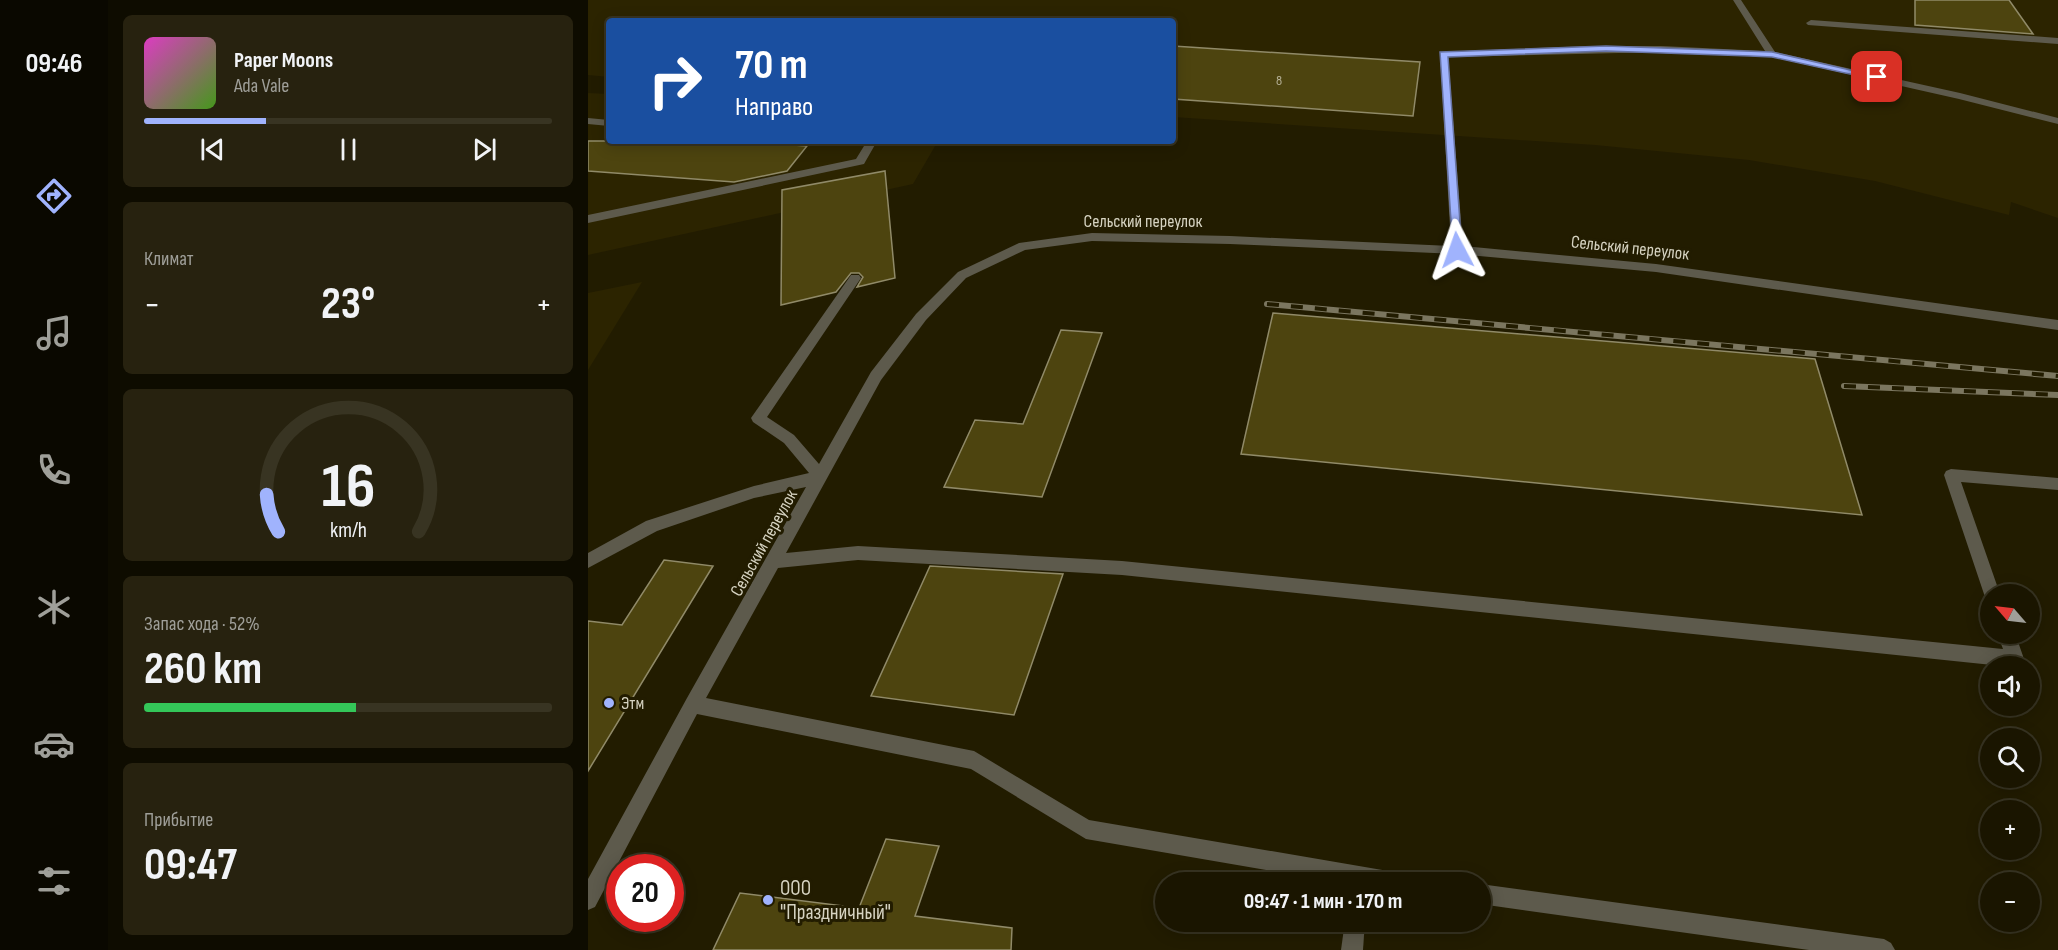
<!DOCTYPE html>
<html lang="ru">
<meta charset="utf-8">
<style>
body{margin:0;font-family:"Sofia Sans Condensed",sans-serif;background:#27220f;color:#f1f3f6;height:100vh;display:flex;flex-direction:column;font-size:22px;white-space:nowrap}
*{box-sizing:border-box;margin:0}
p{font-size:20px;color:#9f9f99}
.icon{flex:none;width:33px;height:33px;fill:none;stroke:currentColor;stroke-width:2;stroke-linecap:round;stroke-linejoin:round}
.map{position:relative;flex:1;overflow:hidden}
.details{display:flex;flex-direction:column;gap:15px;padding:15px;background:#0e0c00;width:480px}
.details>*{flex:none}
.banner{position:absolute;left:18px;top:18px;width:570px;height:126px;border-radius:6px;box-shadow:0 3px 15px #0003,0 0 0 2px #383422;background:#1a4fa0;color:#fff;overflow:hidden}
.needle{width:39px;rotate:298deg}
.fabs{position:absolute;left:1392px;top:584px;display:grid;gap:12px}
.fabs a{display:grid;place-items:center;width:60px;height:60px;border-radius:50%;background:#1a1500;box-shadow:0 3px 15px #0003,0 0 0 2px #383422;font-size:30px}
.speed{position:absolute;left:18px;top:854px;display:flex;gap:12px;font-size:30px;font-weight:700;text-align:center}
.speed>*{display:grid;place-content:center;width:78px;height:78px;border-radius:50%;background:#1a1500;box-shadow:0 3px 15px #0003,0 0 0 2px #383422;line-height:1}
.speed .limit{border:9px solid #d22;background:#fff;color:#111}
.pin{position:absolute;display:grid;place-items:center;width:51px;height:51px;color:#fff;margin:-26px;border-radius:12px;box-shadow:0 3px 9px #0006}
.me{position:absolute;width:66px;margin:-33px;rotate:356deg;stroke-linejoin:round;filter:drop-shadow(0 0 4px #0008)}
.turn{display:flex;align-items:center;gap:21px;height:126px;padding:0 30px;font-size:27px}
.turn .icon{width:78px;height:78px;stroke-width:2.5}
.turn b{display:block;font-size:42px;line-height:51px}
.big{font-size:45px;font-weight:700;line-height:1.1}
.details .widget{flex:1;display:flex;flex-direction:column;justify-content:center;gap:9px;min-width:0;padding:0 21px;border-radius:9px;background:#27220f}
.details .dial{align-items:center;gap:0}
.dial svg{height:156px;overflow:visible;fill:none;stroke:#383422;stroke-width:7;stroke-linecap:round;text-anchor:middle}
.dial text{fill:#f1f3f6;stroke:none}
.song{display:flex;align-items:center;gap:18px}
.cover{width:72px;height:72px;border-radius:9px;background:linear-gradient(135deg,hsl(310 70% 55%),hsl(100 70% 35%))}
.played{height:6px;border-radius:3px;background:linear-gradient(90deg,#a0b3fd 30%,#383422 30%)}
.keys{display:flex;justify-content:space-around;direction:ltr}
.heat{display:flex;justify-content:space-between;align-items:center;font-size:33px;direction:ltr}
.charge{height:9px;border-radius:4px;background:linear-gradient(90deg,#34c759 52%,#383422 0)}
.trip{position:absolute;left:567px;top:872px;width:336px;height:60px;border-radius:30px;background:#1a1500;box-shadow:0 3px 15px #0003,0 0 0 2px #383422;font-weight:700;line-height:60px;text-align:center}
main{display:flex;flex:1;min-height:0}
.menu{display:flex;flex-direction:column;width:108px;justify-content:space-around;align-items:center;background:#0a0800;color:#9f9f99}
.menu .icon{width:42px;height:42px}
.menu .on{color:#a0b3fd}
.menu b{font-size:27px;color:#f1f3f6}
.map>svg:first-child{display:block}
.built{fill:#2c2400}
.building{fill:#4d440f;stroke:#908a68;stroke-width:1.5}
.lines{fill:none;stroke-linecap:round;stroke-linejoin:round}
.minor{fill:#5d5a4c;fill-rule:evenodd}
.rail-casing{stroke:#7b765f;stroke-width:6}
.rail{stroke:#221c00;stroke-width:4;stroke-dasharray:12;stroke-linecap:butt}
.route{fill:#a0b3fd;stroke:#6874a4;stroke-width:1.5}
.poi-dot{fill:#a0b3fd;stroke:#221c00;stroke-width:2}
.labels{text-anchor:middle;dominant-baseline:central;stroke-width:6;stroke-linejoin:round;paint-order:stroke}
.far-number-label{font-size:14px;fill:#b4af94}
.street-label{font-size:18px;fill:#d6d3c1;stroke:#221c00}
.poi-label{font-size:18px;fill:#d6d3c1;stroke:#221c00;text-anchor:start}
.near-poi-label{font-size:21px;fill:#d6d3c1;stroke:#221c00;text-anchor:start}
</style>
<main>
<nav class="menu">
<b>09:46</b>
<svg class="icon on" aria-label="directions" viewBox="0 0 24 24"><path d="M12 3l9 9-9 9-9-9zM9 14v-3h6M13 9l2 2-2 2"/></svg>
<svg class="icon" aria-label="music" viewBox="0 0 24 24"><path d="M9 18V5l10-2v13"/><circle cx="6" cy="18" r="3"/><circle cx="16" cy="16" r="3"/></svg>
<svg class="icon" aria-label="phone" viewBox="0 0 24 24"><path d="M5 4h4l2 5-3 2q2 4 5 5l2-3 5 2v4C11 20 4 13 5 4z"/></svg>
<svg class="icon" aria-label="climate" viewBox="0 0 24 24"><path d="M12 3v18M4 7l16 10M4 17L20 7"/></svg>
<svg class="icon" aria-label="car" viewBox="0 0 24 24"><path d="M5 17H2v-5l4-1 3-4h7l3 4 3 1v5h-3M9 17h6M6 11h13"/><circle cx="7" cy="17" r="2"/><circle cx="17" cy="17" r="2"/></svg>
<svg class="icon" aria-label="filters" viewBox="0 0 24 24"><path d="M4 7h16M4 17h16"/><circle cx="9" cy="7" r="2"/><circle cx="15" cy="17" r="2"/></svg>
</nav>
<section class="details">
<div class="widget">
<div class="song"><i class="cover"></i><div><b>Paper Moons</b><p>Ada Vale</p></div></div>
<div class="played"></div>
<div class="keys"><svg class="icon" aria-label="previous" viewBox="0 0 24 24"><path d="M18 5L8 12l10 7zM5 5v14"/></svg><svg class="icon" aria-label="pause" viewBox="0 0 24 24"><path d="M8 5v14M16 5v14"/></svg><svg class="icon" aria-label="next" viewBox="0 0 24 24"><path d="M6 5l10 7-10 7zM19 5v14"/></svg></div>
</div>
<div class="widget"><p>Климат</p>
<div class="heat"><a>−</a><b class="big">23°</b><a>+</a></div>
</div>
<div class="widget dial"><svg viewBox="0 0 100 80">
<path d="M14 69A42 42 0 1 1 86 69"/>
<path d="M14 69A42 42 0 0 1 8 50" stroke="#a0b3fd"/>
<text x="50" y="56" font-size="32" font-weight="700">16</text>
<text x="50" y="72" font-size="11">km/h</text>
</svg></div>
<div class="widget"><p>Запас хода · 52%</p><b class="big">260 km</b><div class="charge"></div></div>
<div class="widget"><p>Прибытие</p><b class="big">09:47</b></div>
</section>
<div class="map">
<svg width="1470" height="950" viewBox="0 0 1470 950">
<rect width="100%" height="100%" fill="#221c00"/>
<g class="built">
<path d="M0 0H1470V218L1423 202 1421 215 1287 181 1161 160 1007 145 585 117V21H21V77L0 75Z"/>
<path d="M0 93 21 94V141H350L325 184 0 255Z"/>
<path d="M54 282 0 370V293Z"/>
</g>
<g class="building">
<path d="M1327 0H1421L1445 34 1327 25Z"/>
<path d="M585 46 832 62 825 116 585 99Z"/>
<path d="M0 141H149L219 146 199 171 146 182 0 171Z"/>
<path d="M297 171 307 278 269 287 275 277 271 273H263L248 292 193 305 194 190Z"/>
<path d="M685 313 1227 359 1274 515 653 454Z"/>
<path d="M473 330 514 333 454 497 356 487 387 420 435 424Z"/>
<path d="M76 560 125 566 0 771V621L34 625Z"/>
<path d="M342 566 475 574 426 715 283 696Z"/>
<path d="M298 839 351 846 327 916 424 928 423 950H125L152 893 271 908Z"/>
</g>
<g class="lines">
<g class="minor">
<path d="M1145 0H1153L1187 52 1372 93 1470 118V124L1371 99 1184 57 1073 52 860 57 875 246 1068 264 1470 320V330L1068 272 869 254 642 244 504 241 437 250 378 278 338 320 293 380 198 553 270 546 534 561 1415 649 1409 633H1427L1436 659 1433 665 1414 666 534 575 270 560 190 568 118 698 386 751 501 820 806 872 813 875 816 882H748L498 839 383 769 109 714 7 907 0 910V879L99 698 218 487 166 498 69 531 0 568V553L58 521 166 486 221 473 196 443 165 422 163 418 263 275H271L273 278 179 417 206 435 231 464 283 372 328 314 370 272 431 243 504 233 642 236 863 246 852 52 1000 46H1073L1177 51Z"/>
<path d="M1223 20 1470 38V44L1220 25 1218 23Z"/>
<path d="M0 118 21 120V126L0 124Z"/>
<path d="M246 141H287L288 143 276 164 0 223V215L268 159 276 146 251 144Z"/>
<path d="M1363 469 1470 478V490L1373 482 1412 594H1402V601L1398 599 1396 594 1356 475 1358 471Z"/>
<path d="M892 884 1296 939 1303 943 1307 950H1221L892 904Z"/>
<path d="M757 921H777L775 950H753Z"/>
</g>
<g class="rail-casing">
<g id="rail">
<path d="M679 304 1470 376"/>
<path d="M1256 386 1470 395"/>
</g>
</g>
<use href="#rail" class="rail"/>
</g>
<path class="route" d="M1018 46 1184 52 1293 77 1289 80 1184 57 1162 56 1018 51 860 57 874 250 873 252H865L852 52Z"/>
<g class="poi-dot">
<circle cx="21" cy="703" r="6"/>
<circle cx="180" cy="900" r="6"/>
</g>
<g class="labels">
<g class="far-number-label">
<text x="691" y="80">8</text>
</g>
<g class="street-label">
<text x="555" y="221">Сельский переулок</text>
<text transform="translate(1042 248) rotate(6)">Сельский переулок</text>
<text transform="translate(176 543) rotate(-61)">Сельский переулок</text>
</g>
<g class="poi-label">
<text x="33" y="703">Этм</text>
</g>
<g class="near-poi-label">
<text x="192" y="888">ООО<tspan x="192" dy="24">"Праздничный"</tspan></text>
</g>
</g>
</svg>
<div class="fabs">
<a><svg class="needle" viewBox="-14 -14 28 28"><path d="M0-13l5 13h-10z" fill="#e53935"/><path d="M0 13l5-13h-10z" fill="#9f9f99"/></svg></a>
<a><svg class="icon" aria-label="sound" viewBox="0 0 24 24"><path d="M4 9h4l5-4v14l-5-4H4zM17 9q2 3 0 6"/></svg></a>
<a><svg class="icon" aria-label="search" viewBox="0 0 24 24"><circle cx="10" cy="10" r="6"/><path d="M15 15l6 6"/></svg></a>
<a>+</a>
<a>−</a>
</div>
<div class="speed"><div class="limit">20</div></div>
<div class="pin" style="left:1289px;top:77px;background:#d93025"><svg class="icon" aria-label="arrive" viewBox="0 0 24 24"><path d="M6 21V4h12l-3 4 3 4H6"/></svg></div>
<svg class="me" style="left:869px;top:250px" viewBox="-20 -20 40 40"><path d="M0-17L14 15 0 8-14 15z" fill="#a0b3fd" stroke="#fff" stroke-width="4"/></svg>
<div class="trip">09:47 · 1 мин · 170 m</div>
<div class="banner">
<div class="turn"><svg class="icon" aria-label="right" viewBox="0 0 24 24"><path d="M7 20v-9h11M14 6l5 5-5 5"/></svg><div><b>70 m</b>Направо</div></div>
</div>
</div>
</main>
